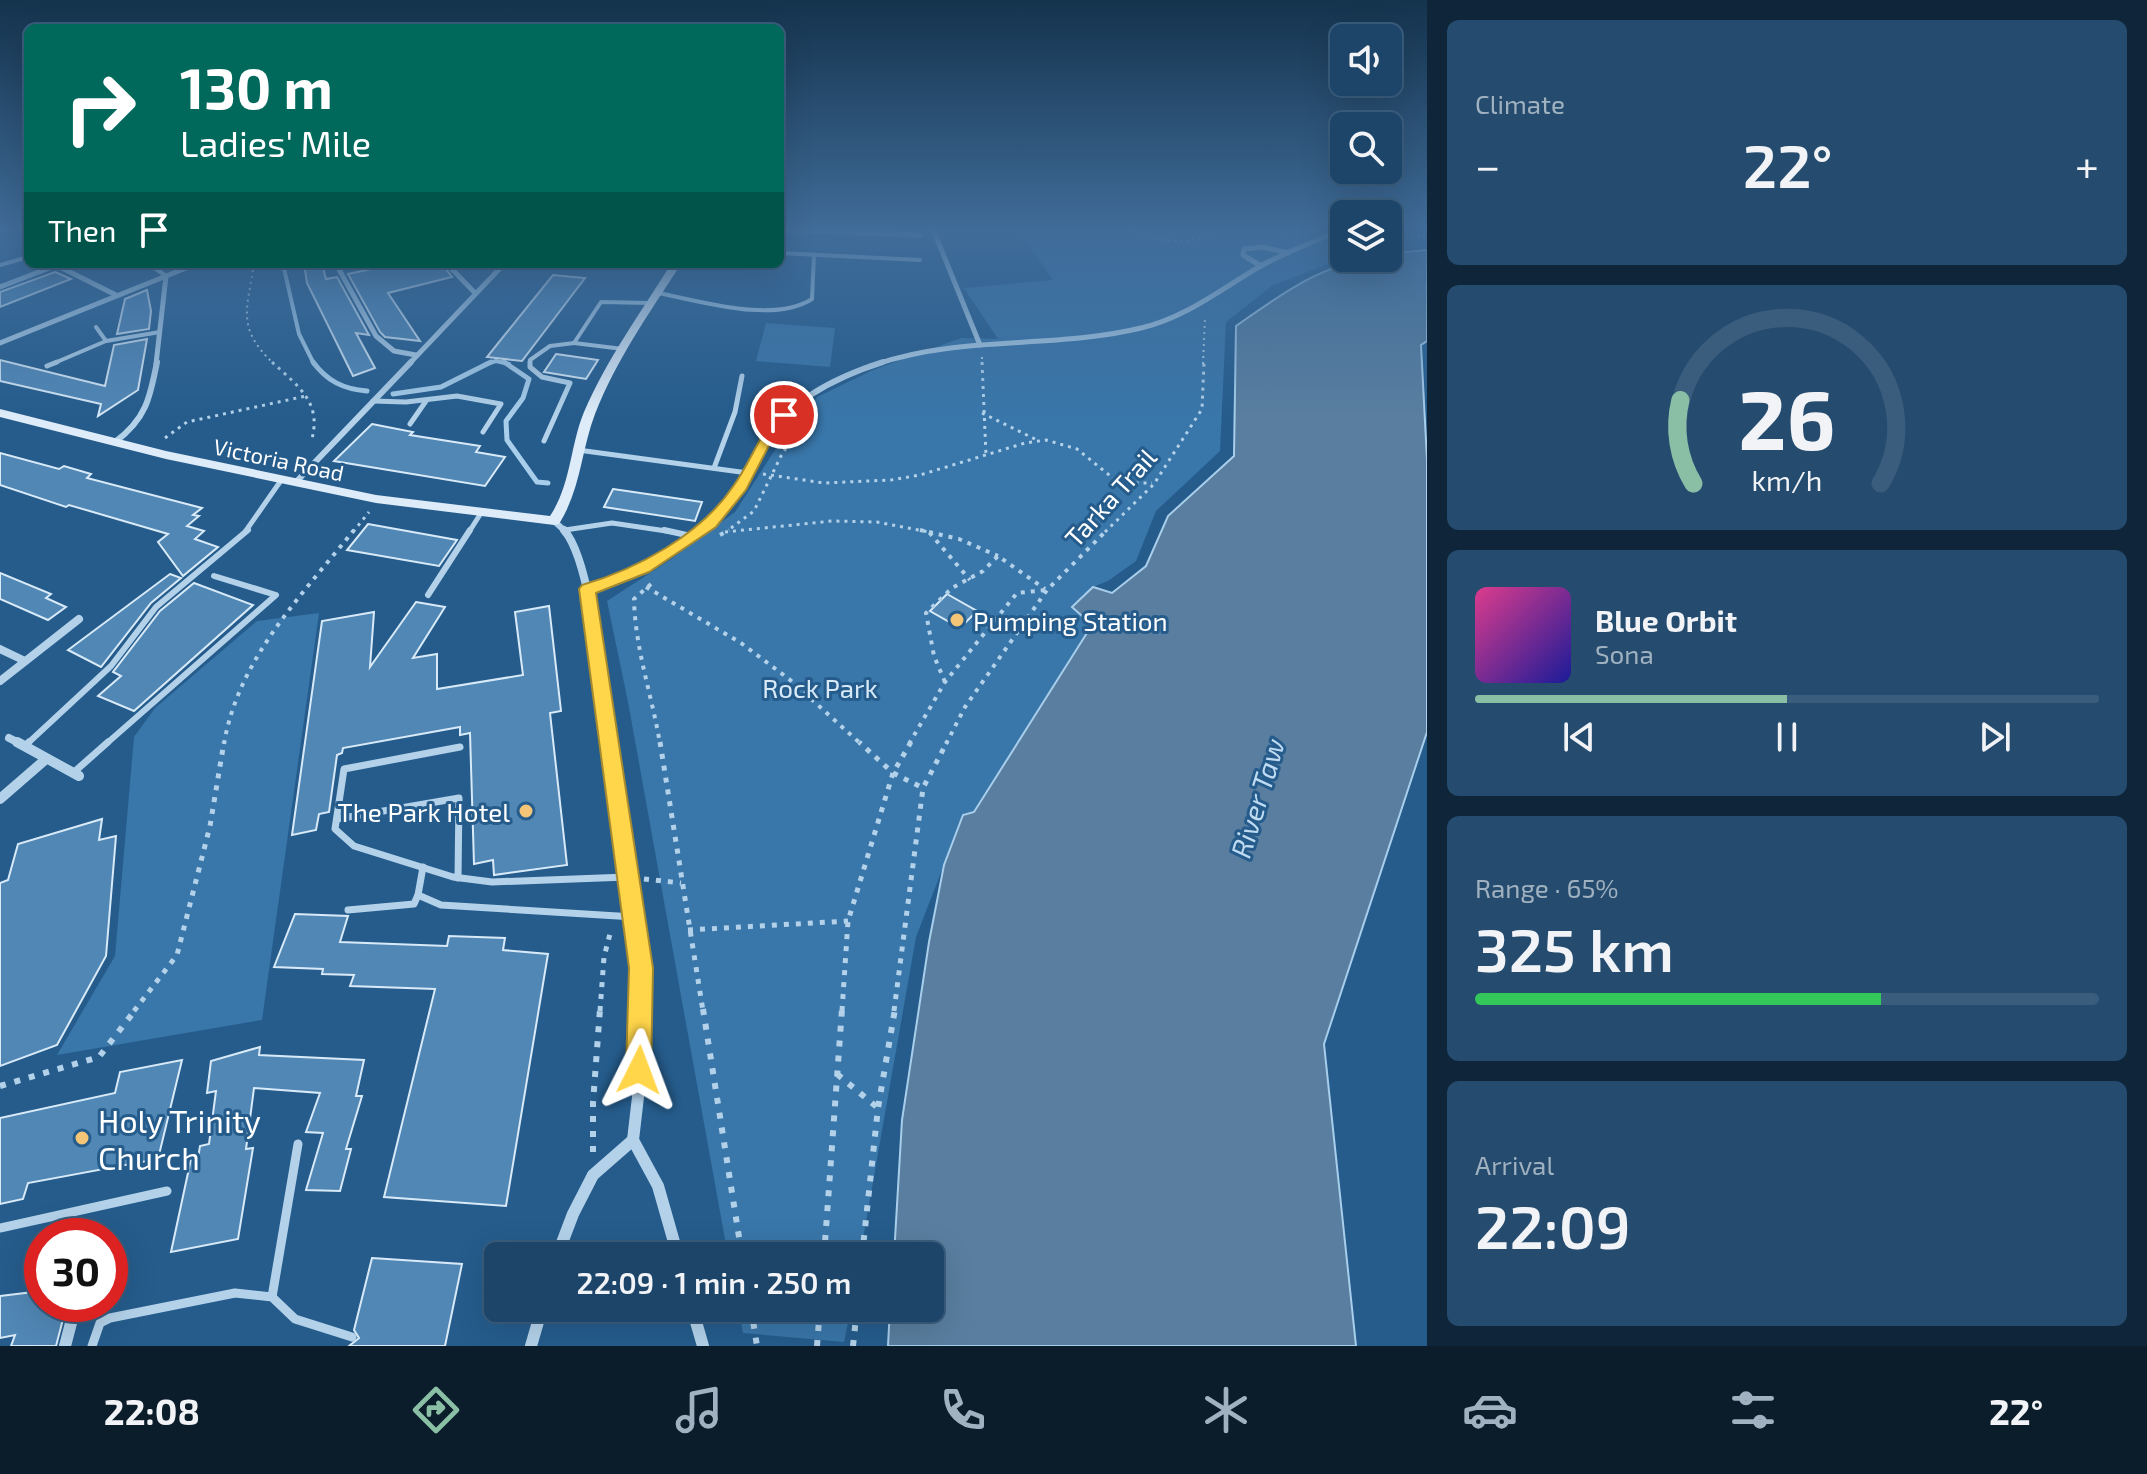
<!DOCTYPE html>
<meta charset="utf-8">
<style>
body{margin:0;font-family:"Exo 2",sans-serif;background:#254c6f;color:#f1f3f6;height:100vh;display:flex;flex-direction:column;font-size:30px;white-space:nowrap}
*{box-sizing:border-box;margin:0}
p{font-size:26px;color:#a0b1c0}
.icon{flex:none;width:44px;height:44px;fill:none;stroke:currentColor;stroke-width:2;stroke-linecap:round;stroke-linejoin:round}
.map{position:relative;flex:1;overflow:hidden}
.side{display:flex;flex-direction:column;gap:20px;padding:20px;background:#0f263a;width:720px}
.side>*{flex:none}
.top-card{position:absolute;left:24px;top:24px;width:760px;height:244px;border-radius:12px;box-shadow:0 8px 32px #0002,0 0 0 2px #3a5d7d;background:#00695c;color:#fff;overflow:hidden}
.tools{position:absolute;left:1330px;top:24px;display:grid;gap:16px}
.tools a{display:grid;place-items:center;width:72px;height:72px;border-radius:12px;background:#1c4569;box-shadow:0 8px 32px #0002,0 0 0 2px #3a5d7d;font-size:40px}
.speed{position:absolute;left:24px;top:1218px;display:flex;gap:16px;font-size:40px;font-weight:700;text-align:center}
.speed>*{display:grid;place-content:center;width:104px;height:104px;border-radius:50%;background:#1c4569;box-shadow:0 8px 32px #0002,0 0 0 2px #3a5d7d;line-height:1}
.speed .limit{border:12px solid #d22;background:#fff;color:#111}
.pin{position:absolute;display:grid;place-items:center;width:68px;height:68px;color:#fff;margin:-34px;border:4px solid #fff;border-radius:50%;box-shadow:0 2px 8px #0007}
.me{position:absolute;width:88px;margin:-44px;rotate:3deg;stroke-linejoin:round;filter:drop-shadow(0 0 6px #0008)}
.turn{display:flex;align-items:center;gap:28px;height:168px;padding:0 24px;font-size:36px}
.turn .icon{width:104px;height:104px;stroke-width:2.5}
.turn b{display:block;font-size:56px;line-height:68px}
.then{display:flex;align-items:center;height:76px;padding:0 24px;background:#0003;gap:16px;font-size:30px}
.big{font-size:60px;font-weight:600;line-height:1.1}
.side .tile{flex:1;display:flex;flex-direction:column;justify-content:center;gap:12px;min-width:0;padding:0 28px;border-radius:12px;background:#254c6f}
.side .dial{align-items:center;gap:0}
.dial svg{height:208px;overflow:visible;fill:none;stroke:#3a5d7d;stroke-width:7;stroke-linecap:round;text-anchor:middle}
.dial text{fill:#f1f3f6;stroke:none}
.song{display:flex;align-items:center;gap:24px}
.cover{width:96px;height:96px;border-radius:12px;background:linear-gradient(135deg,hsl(330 70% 55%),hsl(240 70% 35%))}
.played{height:8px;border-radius:4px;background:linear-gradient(90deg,#8abfa5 50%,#3a5d7d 50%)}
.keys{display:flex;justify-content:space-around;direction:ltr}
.heat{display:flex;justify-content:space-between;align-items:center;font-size:44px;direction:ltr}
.charge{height:12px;border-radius:6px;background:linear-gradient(90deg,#34c759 65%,#3a5d7d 0)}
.trip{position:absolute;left:484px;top:1242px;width:460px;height:80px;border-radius:12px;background:#1c4569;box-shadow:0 8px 32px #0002,0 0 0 2px #3a5d7d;font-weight:600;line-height:80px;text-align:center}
.menu{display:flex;height:128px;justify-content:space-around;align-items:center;background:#0b1c2a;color:#a0b1c0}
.menu .icon{width:56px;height:56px}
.menu .selected{color:#8abfa5}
.menu b{font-size:36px;color:#f1f3f6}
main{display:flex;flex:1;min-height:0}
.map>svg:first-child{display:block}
.green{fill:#3976a9}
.water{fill:#597e9f;stroke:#a8ceeb;stroke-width:2}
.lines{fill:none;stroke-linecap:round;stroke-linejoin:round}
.stream-far1{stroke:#a8ceeb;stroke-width:4}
.stream{stroke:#a8ceeb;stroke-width:5}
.building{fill:#5187b5;stroke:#d8eaf8;stroke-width:2}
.path-far4{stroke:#b3d2ea;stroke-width:2;stroke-dasharray:2 4;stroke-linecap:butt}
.path-far3{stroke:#b3d2ea;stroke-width:3;stroke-dasharray:3 5;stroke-linecap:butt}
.path-far2{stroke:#b3d2ea;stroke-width:4;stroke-dasharray:4 6;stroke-linecap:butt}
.path-far1{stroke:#b3d2ea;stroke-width:5;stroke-dasharray:5 7;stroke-linecap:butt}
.path{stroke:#b3d2ea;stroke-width:6;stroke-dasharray:6 9;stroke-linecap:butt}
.lane-far4{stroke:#b3d2ea;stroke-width:4}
.lane-far3{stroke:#b3d2ea;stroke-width:5}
.lane-far2{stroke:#b3d2ea;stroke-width:6}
.lane-far1{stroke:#b3d2ea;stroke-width:7}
.lane{stroke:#b3d2ea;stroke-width:9}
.street-far4{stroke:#b3d2ea;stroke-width:5}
.street-far3{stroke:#b3d2ea;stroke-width:6}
.street-far2{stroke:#b3d2ea;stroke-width:8}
.street-far1{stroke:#b3d2ea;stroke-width:10}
.street{stroke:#b3d2ea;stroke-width:12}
.secondary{fill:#deecf9;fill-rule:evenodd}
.route{fill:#ffd54a;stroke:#a68a30;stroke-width:2}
.poi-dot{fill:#f4c477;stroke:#255c8c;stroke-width:3}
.labels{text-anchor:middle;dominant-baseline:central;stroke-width:6;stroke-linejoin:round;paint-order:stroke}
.far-street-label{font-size:22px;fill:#fff;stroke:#255c8c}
.street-label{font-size:26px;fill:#fff;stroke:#255c8c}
.poi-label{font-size:26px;fill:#fff;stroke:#255c8c;text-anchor:start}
.park-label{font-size:26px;fill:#d8eaf8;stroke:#255c8c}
.water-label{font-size:28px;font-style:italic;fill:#bfdbf2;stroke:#255c8c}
.near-poi-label{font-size:32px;fill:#fff;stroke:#255c8c;text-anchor:start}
</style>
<main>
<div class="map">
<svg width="1427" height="1346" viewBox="0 0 1427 1346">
<rect width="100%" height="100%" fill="#255c8c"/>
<g class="green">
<path d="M1018 229H1344V258L1273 285 1226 322 1220 451 1156 511 1136 561 1108 581 1093 587 1073 608 1092 624 974 812 963 816 916 937 860 1256H728L628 702 607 601 670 560 735 512 782 439 817 397 873 370 961 338 998 339 964 288 1053 280Z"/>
<path d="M766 323 835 328 830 367 756 361Z"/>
<path d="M319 613 262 1020 57 1055 115 956 134 737 155 708 257 621Z"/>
<path d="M738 1308H851L844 1342 743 1333Z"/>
</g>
<path class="water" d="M1427 250V341L1421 345 1427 460V732L1324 1044 1356 1346H888L890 1308H930V1256H894L902 1120 929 942 944 865 963 815 974 812 1092 625 1072 607 1093 587 1112 593 1146 566 1168 516 1234 456 1236 326C1283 293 1329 258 1388 258V254Z"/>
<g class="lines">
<g class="stream-far1">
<path d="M283 264 299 334 314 364"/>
<path d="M486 364 496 361 509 364"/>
</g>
<g class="stream">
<path d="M313 362C327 381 343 389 367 391"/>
<path d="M504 362 529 379 523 398 506 421 507 440 537 482 548 483"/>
<path d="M393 394 441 387 491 362"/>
</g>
</g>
<g class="building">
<path d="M304 264H322L326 279 337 277 369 335 356 333 375 368 353 376 307 283Z"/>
<path d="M395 264H442L452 277 388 293 420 341 385 337 380 332 348 274Z"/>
<path d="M55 272 71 279 0 307V292Z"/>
<path d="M553 275 585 278 522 361 487 357Z"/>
<path d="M147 290 151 311 149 329 117 334 125 299Z"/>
<path d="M147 339 138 390 98 416 101 404 0 381V360L105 386 114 345Z"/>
<path d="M556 354 598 360 586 379 544 372Z"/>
<path d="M372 424 413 432 410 435 480 446 476 452 505 457 485 486 334 461Z"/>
<path d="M0 453 59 469 64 466 91 474 87 478 202 508 193 515 199 516 187 526 204 531 195 539 218 547 183 576 158 542 168 534 69 505 66 507 0 485Z"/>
<path d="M613 489 702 502 695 521 604 507Z"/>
<path d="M368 524 457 540 439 566 347 550Z"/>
<path d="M0 573 51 594 46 598 66 607 48 620 0 599Z"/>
<path d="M170 574 181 578 151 603 101 667 68 650Z"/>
<path d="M194 583 253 605 134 711 98 696 121 676 113 672 160 611Z"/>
<path d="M947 594 977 611 960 628 930 611Z"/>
<path d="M416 602 445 607 413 658 437 654V689L523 675 515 612 549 606 561 711 550 713 567 865 494 875 493 860 474 864 470 733 460 735V727L343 748 342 753 337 755 329 812 319 814 316 830 292 835 322 621 374 612 370 667Z"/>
<path d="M102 819 99 840 116 836 106 956 57 1045 0 1066V883L8 880 18 844Z"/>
<path d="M295 914 348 916 340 942 447 946 449 936 505 938 503 950 548 954 506 1206 384 1197 435 989 350 986 354 975 322 974 323 969 274 967Z"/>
<path d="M260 1047 259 1055 364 1060 356 1096H362L346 1149H351L340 1191 306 1190 323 1133 306 1132 320 1093 254 1088 246 1149 253 1148 238 1239 171 1252 191 1159 198 1158 200 1146 209 1144 216 1091 207 1093 211 1061Z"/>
<path d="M182 1060 158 1159 28 1183 23 1199 0 1204V1118L115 1093 120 1072Z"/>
<path d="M372 1258 462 1264 445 1346H349L359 1338 354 1330Z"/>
<path d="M42 1291V1304H67L56 1346H11L15 1335 0 1338V1296Z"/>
</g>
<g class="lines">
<g class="path-far4">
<path d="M1122 229C1151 239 1182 247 1212 234L1209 229"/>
<path d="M1276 229 1284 238"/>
<path d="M1388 240 1427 235"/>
<path d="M1334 250 1344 248"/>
<path d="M254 264C247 310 236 328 274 364"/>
<path d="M982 357V364"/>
<path d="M1203 364 1205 318"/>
</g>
<g class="path-far3">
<path d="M272 362C299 387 323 403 311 442"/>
<path d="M982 362 986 455"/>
<path d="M982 413 1037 440"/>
<path d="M165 438 187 422 306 396"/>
<path d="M763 474 824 483 891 480 920 475 1025 443 1046 440 1077 449 1119 483H1152"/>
<path d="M731 528 754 511 782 454 807 418"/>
<path d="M353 532 369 512"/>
<path d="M725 532 832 521 877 522 929 532"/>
<path d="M1105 532 1154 484 1202 409 1204 362"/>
</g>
<g class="path-far2">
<path d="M920 530 929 532 970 580"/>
<path d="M929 532 959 539 998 556"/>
<path d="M720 535 729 530"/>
<path d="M651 584 634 599C635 649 652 695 660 744"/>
<path d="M646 587 741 643 789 679 861 744"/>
<path d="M945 682 934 656 926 613 952 588 983 571 998 556 1045 589"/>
<path d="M224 744C238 659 302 595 354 530"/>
<path d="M909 744 945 682 1017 593 1046 590"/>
<path d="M946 744 965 707 1047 590 1107 530"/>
</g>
<g class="path-far1">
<path d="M660 742 703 1011"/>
<path d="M911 742 893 773 923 788"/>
<path d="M644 879 681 883"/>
<path d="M688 930 848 921"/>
<path d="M134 1011 177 955 210 826 224 742"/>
<path d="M600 1011 604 957 611 930"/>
<path d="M842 1011 848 921 893 773 859 742"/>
<path d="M894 1011 923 788 947 742"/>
</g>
<g class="path">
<path d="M703 1009 742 1256"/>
<path d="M837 1074 878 1108"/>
<path d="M0 1086 99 1057 136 1009"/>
<path d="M593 1152V1103L600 1009"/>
<path d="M824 1256 842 1009"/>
<path d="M862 1256 878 1108 895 1009"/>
<path d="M751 1308 757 1346"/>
<path d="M817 1346 820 1308"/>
<path d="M853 1346 857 1308"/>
</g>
<g class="lane-far4">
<path d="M780 253 920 260"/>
<path d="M149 264 166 276"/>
<path d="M0 265 28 257"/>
<path d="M658 293C701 301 773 324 812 299L814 255"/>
<path d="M96 327 106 341 160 332"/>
<path d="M623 349 574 343 601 302 650 303"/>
<path d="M52 364 106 341"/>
<path d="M530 364V360L550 346 574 343"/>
</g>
<g class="lane-far3">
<path d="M530 362V367L542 377 570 383 544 441"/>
<path d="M47 366 57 362"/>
<path d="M373 401 406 402 457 396 501 404 483 432"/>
<path d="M410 424 426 401"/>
<path d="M578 450 748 473"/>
<path d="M714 468 735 412 742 376"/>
<path d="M565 530 612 523 673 532"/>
<path d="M245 532 282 479"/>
<path d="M469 532 481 513"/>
</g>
<g class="lane-far2">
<path d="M664 530 691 536"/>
<path d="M428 595 470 530"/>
<path d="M27 744 111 666 156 607 248 530"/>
<path d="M106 744 276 595 214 576"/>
</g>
<g class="lane-far1">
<path d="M25 746 29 742"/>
<path d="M460 747 344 769 335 829 354 846 453 877 492 882 627 877"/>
<path d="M73 773 108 742"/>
<path d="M337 819 459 798 458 878"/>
<path d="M423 867 418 895 441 905 634 917"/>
<path d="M348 910 414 904 418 895"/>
</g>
<g class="lane">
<path d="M0 1228 167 1191"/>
<path d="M272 1297 298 1144"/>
<path d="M92 1346 100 1323 110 1318 235 1293 272 1297 295 1319 352 1337"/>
</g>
<g class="street-far4">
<path d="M933 229 980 345"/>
<path d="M780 230 920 235"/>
<path d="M25 250 28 251"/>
<path d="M54 264 116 295"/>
<path d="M336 264 376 336 394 351 416 355"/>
<path d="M447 264 475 293"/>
<path d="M1261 266 1243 255 1244 249 1263 247 1288 253"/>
<path d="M0 287 57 265"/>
<path d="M0 343 196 264"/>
<path d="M156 364 166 276"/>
<path d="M409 364 504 264"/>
<path d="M877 364C962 335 1054 349 1141 328 1185 318 1221 289 1259 267 1285 252 1315 242 1342 229"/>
</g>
<g class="street-far3">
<path d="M115 442C146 419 150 398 157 362"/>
<path d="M296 482 411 362"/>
<path d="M554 521 566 532"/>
<path d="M698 532C735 504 742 474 766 438 792 398 839 376 883 362"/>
</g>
<g class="street-far2">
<path d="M564 530C593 563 602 696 609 744"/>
<path d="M587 589 644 567 701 530"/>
<path d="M0 649 25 661"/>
<path d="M0 681 79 619"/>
<path d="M9 738 21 744"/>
</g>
<g class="street-far1">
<path d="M17 742 79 776"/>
<path d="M609 742 641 968 640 1011"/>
<path d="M0 799 46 759"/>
</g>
<g class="street">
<path d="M640 1009 638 1097 633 1140 658 1186 678 1256"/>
<path d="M557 1256 573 1214 593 1175 633 1140"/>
<path d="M692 1308 703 1346"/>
<path d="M65 1346 76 1304"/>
<path d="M531 1346 542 1308"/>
</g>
<path class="secondary" d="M671 264H681C650 312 616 360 595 414 581 451 581 489 559 524L554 525 376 503 166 459 0 417V409L166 451 376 495 550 516C571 485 570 446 584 412 607 359 641 312 671 264Z"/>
</g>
<linearGradient id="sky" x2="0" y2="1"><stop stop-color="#14334d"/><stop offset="0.55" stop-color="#406c99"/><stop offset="1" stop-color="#406c99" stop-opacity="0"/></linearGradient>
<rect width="1427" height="417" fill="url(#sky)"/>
<path class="route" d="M779 412 791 415 774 436 746 490 716 527 649 572 596 593 653 968 651 1070 648 1079 639 1083 630 1079 626 1070 629 968 579 589 582 585C637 569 701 535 734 485 751 461 759 435 779 412Z"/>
<g class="poi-dot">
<circle cx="957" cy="620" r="8"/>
<circle cx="526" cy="811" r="8"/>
<circle cx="82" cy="1138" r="8"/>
</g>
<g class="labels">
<g class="far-street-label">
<text transform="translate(279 459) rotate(12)">Victoria Road</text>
</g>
<g class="street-label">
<text transform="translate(1110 497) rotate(-48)">Tarka Trail</text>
</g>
<g class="poi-label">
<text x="973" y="620">Pumping Station</text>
<text x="510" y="811" text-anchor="end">The Park Hotel</text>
</g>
<g class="park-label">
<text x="820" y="687">Rock Park</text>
</g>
<g class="water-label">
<text transform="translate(1257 798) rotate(-73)">River Taw</text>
</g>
<g class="near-poi-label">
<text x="98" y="1120">Holy Trinity<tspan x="98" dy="37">Church</tspan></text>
</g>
</g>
</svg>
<div class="tools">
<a><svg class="icon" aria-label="sound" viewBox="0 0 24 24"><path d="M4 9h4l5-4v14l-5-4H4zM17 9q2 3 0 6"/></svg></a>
<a><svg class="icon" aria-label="search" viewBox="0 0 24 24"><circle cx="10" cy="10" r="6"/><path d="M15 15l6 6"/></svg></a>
<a><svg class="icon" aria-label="layers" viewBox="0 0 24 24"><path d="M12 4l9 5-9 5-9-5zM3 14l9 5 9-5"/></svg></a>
</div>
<div class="speed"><div class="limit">30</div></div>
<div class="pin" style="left:784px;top:415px;background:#d93025"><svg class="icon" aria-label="arrive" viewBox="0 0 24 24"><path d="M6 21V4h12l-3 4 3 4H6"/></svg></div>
<svg class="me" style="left:639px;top:1070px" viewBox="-20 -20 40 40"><path d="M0-17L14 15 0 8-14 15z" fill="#ffd54a" stroke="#fff" stroke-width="4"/></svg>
<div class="trip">22:09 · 1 min · 250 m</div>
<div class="top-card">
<div class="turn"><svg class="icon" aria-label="right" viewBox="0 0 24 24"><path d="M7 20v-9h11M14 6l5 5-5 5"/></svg><div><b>130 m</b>Ladies' Mile</div></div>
<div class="then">Then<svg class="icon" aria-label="arrive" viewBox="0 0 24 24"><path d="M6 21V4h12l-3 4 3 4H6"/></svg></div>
</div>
</div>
<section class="side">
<div class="tile"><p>Climate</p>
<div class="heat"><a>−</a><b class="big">22°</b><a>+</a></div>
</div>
<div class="tile dial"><svg viewBox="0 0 100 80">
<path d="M14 69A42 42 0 1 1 86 69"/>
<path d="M14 69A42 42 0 0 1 9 37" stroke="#8abfa5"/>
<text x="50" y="56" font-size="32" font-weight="700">26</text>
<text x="50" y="72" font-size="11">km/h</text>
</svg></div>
<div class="tile">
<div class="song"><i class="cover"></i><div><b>Blue Orbit</b><p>Sona</p></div></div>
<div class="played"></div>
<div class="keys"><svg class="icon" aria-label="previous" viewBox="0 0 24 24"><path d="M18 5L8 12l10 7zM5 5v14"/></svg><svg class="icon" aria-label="pause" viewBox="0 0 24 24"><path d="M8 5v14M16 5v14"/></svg><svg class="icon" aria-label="next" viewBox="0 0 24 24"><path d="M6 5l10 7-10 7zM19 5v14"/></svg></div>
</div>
<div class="tile"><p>Range · 65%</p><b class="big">325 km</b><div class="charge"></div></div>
<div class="tile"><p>Arrival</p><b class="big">22:09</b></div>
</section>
</main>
<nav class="menu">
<b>22:08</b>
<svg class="icon selected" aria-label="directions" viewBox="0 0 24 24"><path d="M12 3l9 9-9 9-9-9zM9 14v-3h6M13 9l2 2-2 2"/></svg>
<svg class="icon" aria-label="music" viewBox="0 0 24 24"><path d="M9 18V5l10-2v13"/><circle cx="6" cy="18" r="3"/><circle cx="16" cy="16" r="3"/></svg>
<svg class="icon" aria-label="phone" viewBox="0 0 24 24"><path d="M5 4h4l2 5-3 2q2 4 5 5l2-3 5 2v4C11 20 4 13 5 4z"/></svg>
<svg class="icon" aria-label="climate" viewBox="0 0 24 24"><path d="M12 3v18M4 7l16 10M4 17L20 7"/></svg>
<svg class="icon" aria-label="car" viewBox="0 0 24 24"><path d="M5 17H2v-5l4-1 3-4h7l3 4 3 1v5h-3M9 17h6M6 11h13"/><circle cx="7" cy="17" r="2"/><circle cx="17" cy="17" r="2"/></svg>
<svg class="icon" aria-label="filters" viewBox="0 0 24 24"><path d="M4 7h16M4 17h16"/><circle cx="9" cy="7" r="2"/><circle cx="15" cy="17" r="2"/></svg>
<b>22°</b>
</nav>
